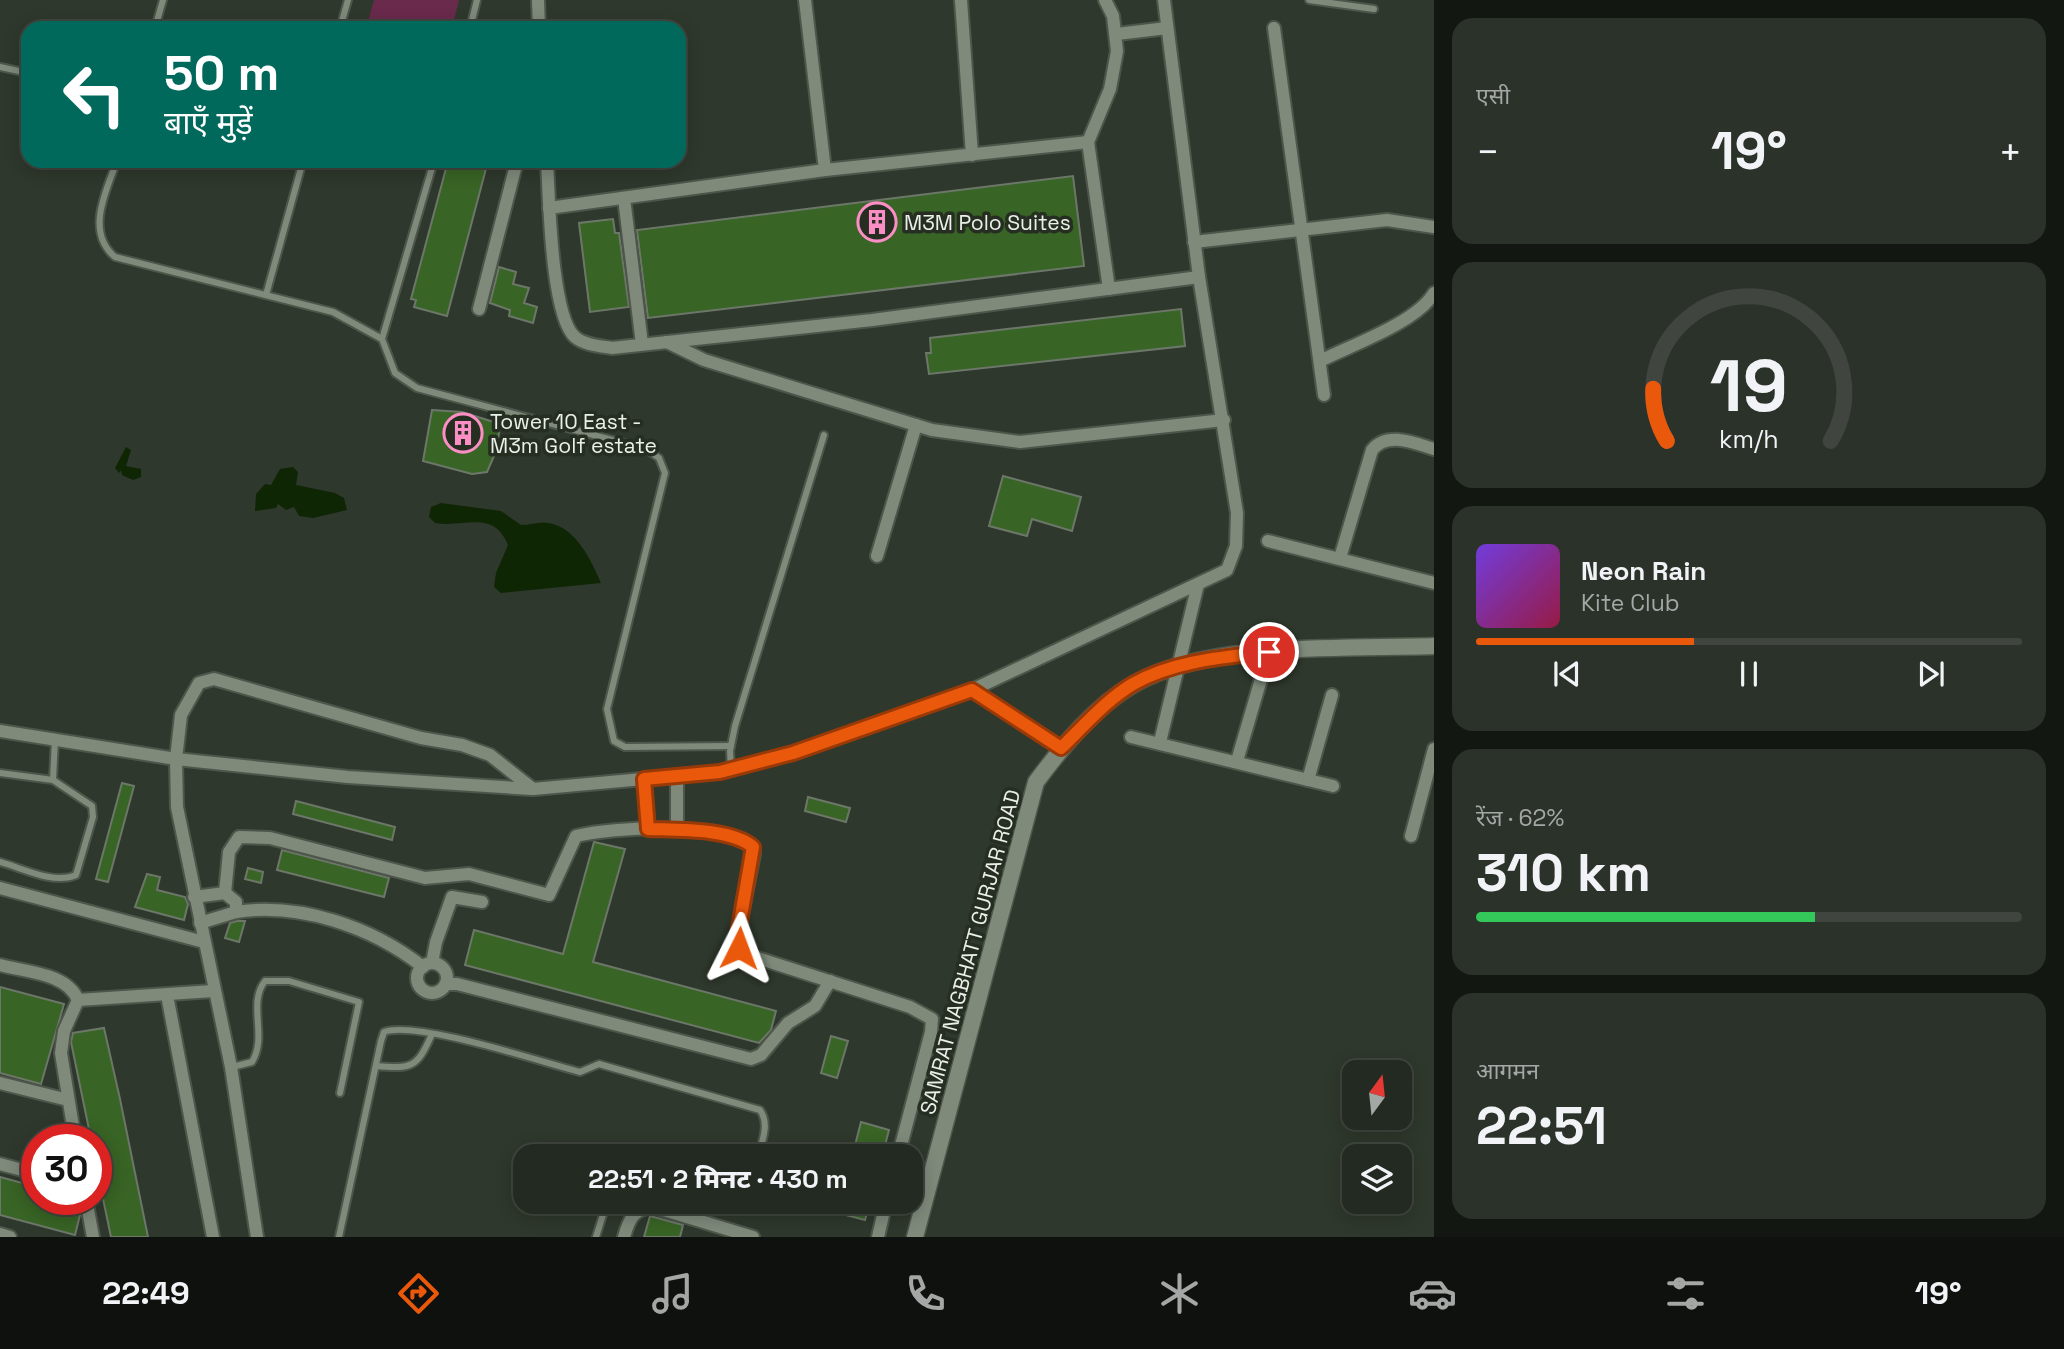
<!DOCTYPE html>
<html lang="hi">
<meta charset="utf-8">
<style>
body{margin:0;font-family:"Space Grotesk","Noto Sans Devanagari",sans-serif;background:#2b322a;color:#f1f3f6;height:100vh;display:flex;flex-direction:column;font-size:26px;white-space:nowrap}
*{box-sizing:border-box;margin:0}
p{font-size:23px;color:#a3a7a5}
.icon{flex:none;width:38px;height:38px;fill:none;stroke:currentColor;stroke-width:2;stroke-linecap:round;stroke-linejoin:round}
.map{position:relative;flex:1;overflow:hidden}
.sheet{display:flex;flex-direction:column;gap:18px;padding:18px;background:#131712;width:630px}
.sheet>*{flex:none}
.hud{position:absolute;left:21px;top:21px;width:665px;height:147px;border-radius:21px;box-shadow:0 4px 18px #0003,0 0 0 2px #40463f;background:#00695c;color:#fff;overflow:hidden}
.needle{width:46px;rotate:15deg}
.tools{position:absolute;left:1342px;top:1060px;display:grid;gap:14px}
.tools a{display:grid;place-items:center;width:70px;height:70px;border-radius:14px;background:#232a21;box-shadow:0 4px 18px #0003,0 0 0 2px #40463f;font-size:35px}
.speed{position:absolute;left:21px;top:1124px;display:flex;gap:14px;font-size:35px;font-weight:700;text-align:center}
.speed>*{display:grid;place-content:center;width:91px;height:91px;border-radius:50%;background:#232a21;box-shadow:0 4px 18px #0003,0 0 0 2px #40463f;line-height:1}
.speed .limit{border:10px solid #d22;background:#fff;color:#111}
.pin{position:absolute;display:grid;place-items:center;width:60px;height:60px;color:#fff;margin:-30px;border:4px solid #fff;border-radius:50%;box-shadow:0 2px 7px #0007}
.me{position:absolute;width:77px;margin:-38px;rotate:3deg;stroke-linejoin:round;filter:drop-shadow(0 0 5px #0008)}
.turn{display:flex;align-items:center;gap:24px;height:147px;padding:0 28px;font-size:32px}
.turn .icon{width:91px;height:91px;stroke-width:2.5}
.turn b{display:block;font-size:49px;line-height:60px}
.big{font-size:52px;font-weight:800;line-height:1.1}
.sheet .card{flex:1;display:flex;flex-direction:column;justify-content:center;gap:10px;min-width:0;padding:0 24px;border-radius:21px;background:#2b322a}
.sheet .dial{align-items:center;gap:0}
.dial svg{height:182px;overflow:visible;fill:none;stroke:#40463f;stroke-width:7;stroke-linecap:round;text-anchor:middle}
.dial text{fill:#f1f3f6;stroke:none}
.song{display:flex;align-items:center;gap:21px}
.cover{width:84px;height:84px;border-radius:10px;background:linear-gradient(135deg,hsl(260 70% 55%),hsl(340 70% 35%))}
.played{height:7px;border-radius:4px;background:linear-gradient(90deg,#ea580c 40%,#40463f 40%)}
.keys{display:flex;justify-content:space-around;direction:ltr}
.heat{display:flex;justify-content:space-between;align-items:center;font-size:38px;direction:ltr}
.charge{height:10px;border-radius:5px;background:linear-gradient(90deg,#34c759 62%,#40463f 0)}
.trip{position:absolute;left:513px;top:1144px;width:410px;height:70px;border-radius:21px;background:#232a21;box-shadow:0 4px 18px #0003,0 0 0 2px #40463f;font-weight:800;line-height:70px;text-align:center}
.menu{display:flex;height:112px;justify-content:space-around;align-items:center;background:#0e110d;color:#a3a7a5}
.menu .icon{width:49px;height:49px}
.menu .on{color:#ea580c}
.menu b{font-size:32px;color:#f1f3f6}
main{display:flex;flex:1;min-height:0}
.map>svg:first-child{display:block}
.green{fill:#692a4c}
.water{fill:#0f2605}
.building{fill:#386425;stroke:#6c7769;stroke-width:2}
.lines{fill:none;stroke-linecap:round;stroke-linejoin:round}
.service-casing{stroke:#4e564b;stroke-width:10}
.minor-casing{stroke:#4e564b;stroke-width:16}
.tertiary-casing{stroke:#4e564b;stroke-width:19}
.service{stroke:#7f8a7b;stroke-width:6}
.minor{stroke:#7f8a7b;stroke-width:12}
.tertiary{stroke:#7f8a7b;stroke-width:16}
.route-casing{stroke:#983908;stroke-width:18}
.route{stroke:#ea580c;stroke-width:12}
.labels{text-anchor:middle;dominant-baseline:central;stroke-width:7;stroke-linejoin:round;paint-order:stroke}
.poi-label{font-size:21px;fill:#eaf0e8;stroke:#262e22;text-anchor:start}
.street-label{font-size:21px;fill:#eaf0e8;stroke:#262e22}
</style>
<main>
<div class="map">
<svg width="1434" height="1237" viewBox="0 0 1434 1237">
<rect width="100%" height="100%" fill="#2f382c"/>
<path class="green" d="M374 0H459L452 28H378L367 25Z"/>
<g class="water">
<path d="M126 447 131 450 126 466 141 469V477L133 480 122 475 121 470 119 473 115 468Z"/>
<path d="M293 467 298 472 296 485 335 493 344 498 347 510 313 518 299 516 294 507 286 510 278 504 276 508 255 511 256 494 265 484 271 485 280 469Z"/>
<path d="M441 503 501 511 521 525C530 525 541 521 548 523 576 527 591 560 601 583L501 593 494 587 496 573 508 545C493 509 466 528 435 523L429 517 431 507Z"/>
</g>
<g class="building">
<path d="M448 161H488L447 316 414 307 416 300 411 299Z"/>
<path d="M1073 176 1084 266 648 318 637 230Z"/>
<path d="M613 219 615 233H619L629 307 590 312 579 223Z"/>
<path d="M499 267 516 272 513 284 529 288 524 303 537 307 533 323 509 316 510 310 490 303Z"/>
<path d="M1181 309 1185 346 929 374 926 353H931L930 338Z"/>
<path d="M432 410 462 412 500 424 497 449 487 472 472 474 423 461Z"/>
<path d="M1003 476 1081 497 1072 531 1032 519 1027 536 989 526Z"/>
<path d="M122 783 134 786 108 882 96 879Z"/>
<path d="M808 797 850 808 846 822 805 811Z"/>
<path d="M296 801 395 827 392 840 293 814Z"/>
<path d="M594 842 625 849 593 962 776 1011 771 1030 759 1043 465 965 474 930 563 954Z"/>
<path d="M282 850 389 878 384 897 277 870Z"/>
<path d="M248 868 263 872 261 883 245 879Z"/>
<path d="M147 874 160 877 157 890 185 897 188 904 184 920 135 907Z"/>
<path d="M237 921H245L239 942 225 938 230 923Z"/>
<path d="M0 987 64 1004 41 1084 0 1073Z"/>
<path d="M104 1028 120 1099 148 1237H111L96 1165V1139H91L71 1042 73 1033Z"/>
<path d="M831 1036 848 1041 837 1078 821 1073Z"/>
<path d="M861 1122 889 1130 882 1157H852Z"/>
<path d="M0 1177 37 1187V1199H77L80 1215 75 1235 0 1215Z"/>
<path d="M840 1202H870L865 1220 838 1213Z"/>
<path d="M650 1216 683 1225 680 1237H644Z"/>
</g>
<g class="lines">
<g class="service-casing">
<g id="service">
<path d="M1309 0 1374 9"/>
<path d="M155 28 163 0"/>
<path d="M340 28 348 0"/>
<path d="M470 28 477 0"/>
<path d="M0 67 28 73"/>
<path d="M117 161C106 191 85 232 115 257L333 312 382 339 395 373 417 388 646 449 659 458 665 473 607 709 614 741 625 747 731 746"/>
<path d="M266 295 303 161"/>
<path d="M382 339 434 161"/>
<path d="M731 769 730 751 735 726 824 435"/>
<path d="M0 773 53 780"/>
<path d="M0 862C22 868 54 885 76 875L93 817 92 806 53 780 55 739"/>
<path d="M376 1066C412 1069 417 1068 432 1034"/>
<path d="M232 1067 252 1062C268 1036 247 1004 265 981H289L359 1002 340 1093"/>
<path d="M723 1202H742"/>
<path d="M339 1237 381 1041 384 1032C416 1020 541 1062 580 1072L599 1064 760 1110C770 1124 762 1141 758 1157"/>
<path d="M596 1237 607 1202"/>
</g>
</g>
<g class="minor-casing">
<g id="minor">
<path d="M538 0 539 28"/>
<path d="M805 0 825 170"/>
<path d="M961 0 972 155"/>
<path d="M1105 0 1113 16 1117 51 1110 89 1088 142 1109 289"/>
<path d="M1274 28 1324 395"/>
<path d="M1117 34 1167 28"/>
<path d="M547 161C549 196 551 316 575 337 584 345 600 346 612 348L872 320 1199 277"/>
<path d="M624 198 642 344"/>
<path d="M549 208 825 170 1088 142"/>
<path d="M1194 242 1387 220 1434 227"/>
<path d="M479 309 517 161"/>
<path d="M667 342 704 360 932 430 1020 442 1224 420"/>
<path d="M1320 361C1351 345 1416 323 1434 293"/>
<path d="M1268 541 1434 583"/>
<path d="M877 556 916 425"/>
<path d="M1340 558 1372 450C1387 431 1414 443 1434 449"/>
<path d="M972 690 1061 748"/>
<path d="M0 731 176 759 348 777 532 789"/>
<path d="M1131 737 1333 786"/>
<path d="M1160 742 1198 584"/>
<path d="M1237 761 1269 652"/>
<path d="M644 779 648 829"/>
<path d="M1308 780 1332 695"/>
<path d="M677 830V776"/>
<path d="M1411 836 1434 749"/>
<path d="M0 888 204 942"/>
<path d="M225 893 229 852 239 837 270 838 425 878 469 874 549 895 576 836C613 827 723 821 753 847L754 854 737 939 745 954 910 1007 932 1019 931 1032 898 1157"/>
<path d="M194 897 225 893 236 902V912L200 923"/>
<path d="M236 912C300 902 372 927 423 967"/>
<path d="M432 963 436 942 452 897 482 902"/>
<circle cx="432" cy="978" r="15"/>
<path d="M0 965C26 972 67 973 78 1000"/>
<path d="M446 984H457L751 1059 761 1055 788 1023 815 1006 830 981"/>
<path d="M167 995 213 1237"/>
<path d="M78 1000 213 991"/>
<path d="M0 1083 68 1100"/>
<path d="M75 1139 61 1053 64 1031 78 1000"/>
<path d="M0 1164 37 1174"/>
<path d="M86 1199 93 1237"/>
<path d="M0 1234 10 1237"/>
<path d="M257 1237 231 1067 177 807 176 759 181 715 199 683 214 679 421 738 462 745 490 755 533 789 720 772 793 753 972 690 1227 570 1236 546 1237 513 1199 277 1164 0"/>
<path d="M624 1237C629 1219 634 1208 654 1207L753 1237"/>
<path d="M878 1237 886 1202"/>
</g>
</g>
<g class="tertiary-casing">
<path id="tertiary" d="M915 1237 1036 782C1062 747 1095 706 1134 684 1209 641 1348 649 1434 646"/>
</g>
<use href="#service" class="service"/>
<use href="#minor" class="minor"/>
<use href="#tertiary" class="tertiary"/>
</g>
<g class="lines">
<g class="route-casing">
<path id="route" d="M739 948 737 939 753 847C731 828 676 830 648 829L644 779 720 772 793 753 972 690 1061 748C1084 726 1106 700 1133 684 1173 661 1224 657 1269 652"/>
</g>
<use href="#route" class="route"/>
</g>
<defs>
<g id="building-ring" transform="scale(2.0125)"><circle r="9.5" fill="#262e22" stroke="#fb8fc5" stroke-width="1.5"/><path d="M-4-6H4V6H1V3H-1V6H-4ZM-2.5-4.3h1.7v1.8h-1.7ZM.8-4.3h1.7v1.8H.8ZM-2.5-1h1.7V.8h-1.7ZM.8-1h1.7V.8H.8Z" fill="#fb8fc5"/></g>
</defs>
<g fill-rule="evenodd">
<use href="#building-ring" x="877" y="222"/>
<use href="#building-ring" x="463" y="433"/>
</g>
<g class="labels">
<g class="poi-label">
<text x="904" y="222">M3M Polo Suites</text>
<text x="490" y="421">Tower 10 East -<tspan x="490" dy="24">M3m Golf estate</tspan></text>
</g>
<g class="street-label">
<text transform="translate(970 952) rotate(-75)">SAMRAT NAGBHATT GURJAR ROAD</text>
</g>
</g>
</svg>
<div class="tools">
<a><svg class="needle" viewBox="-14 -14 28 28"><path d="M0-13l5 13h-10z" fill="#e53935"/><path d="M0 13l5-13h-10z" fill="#a3a7a5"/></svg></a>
<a><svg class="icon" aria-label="layers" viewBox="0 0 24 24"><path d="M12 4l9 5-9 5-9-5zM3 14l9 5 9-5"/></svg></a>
</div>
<div class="speed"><div class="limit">30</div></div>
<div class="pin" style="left:1269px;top:652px;background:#d93025"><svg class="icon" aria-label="arrive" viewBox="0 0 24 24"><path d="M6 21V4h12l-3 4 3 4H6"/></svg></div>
<svg class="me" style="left:739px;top:948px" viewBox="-20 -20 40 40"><path d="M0-17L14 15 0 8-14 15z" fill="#ea580c" stroke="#fff" stroke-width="4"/></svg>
<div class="trip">22:51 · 2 मिनट · 430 m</div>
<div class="hud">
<div class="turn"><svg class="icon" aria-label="left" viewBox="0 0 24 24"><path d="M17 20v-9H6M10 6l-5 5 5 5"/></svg><div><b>50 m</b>बाएँ मुड़ें</div></div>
</div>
</div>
<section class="sheet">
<div class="card"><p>एसी</p>
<div class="heat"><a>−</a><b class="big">19°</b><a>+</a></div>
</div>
<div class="card dial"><svg viewBox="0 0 100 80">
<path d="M14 69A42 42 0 1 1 86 69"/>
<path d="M14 69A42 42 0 0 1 8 46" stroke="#ea580c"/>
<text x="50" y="56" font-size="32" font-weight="700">19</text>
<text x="50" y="72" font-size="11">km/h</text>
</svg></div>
<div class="card">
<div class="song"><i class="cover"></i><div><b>Neon Rain</b><p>Kite Club</p></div></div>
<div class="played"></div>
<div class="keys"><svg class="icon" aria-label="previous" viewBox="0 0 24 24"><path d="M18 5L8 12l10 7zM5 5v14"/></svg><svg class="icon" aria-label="pause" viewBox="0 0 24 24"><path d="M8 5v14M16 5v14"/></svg><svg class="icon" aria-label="next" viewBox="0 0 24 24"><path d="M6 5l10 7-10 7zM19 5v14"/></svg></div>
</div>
<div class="card"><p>रेंज · 62%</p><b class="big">310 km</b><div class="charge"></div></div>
<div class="card"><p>आगमन</p><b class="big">22:51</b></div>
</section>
</main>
<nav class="menu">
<b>22:49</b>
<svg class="icon on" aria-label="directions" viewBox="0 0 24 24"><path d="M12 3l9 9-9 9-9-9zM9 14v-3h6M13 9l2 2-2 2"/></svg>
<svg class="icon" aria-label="music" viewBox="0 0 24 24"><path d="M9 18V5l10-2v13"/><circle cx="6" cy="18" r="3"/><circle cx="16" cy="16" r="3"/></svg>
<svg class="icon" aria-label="phone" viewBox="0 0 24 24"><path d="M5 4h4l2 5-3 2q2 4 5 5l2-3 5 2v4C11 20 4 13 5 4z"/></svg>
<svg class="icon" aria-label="climate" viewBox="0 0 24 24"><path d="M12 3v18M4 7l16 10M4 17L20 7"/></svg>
<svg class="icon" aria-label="car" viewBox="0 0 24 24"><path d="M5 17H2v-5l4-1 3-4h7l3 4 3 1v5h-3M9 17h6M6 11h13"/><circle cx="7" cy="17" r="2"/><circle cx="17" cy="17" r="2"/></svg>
<svg class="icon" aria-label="filters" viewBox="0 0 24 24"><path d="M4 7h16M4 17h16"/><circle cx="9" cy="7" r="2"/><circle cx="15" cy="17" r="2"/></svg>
<b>19°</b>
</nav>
